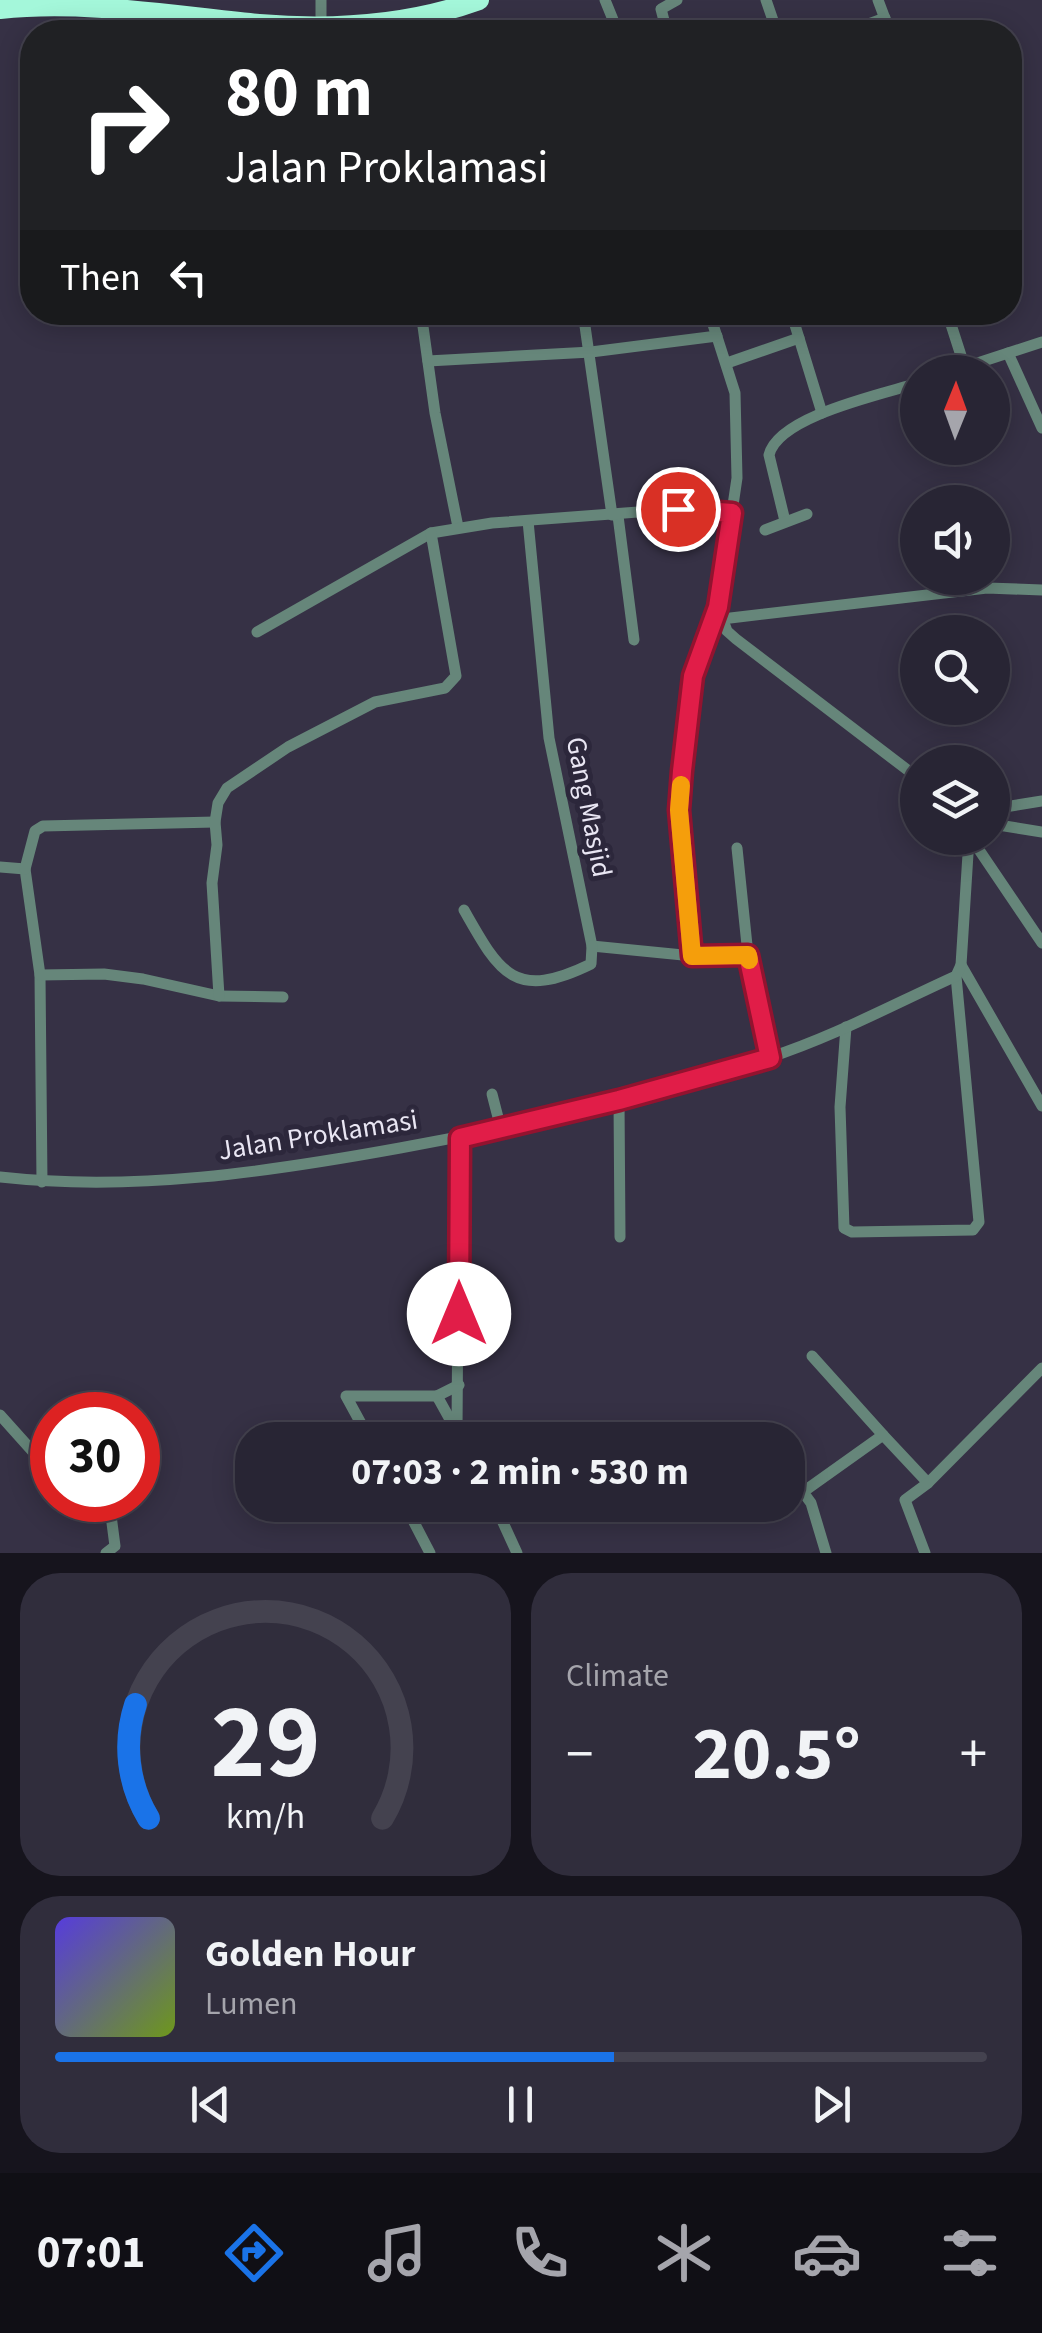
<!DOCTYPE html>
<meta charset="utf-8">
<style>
body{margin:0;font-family:"Source Sans 3",sans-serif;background:#302d3c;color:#f1f3f6;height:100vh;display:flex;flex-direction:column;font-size:38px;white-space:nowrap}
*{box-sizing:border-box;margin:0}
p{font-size:32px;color:#a5a5ac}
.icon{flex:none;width:55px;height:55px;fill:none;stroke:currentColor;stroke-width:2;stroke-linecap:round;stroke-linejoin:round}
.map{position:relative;height:1553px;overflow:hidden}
.panel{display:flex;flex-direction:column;gap:20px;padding:20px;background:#16141d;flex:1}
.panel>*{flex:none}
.hud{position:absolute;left:20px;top:20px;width:1002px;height:305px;border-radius:40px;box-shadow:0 5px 25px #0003,0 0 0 2px #44424f;background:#202124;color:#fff;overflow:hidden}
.needle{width:65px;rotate:1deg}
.controls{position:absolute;left:900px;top:355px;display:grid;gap:20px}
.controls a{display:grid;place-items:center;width:110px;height:110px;border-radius:50%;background:#282534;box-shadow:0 5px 25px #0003,0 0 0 2px #44424f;font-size:50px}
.speed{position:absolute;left:30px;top:1392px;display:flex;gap:20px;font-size:50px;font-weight:700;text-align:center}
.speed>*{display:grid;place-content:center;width:130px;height:130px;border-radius:50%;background:#282534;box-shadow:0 5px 25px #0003,0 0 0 2px #44424f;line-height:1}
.speed .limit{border:15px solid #d22;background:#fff;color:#111}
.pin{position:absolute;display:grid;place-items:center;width:85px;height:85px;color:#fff;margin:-42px;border:5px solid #fff;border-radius:50%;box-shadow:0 2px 10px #0007}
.me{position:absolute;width:110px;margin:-55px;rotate:0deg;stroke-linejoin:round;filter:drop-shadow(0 0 8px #0008)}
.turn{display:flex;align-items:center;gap:35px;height:210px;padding:0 40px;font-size:45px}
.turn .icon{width:130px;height:130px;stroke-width:2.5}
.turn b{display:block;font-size:70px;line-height:85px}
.then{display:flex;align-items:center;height:95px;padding:0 40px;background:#0003;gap:20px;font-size:38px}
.big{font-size:75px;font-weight:700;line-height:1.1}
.panel .widget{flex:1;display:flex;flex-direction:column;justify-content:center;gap:15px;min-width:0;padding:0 35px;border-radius:40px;background:#302d3c}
.panel .dial{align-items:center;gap:0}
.dial svg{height:260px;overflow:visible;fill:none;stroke:#44424f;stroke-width:7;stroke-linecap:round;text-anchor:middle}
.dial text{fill:#f1f3f6;stroke:none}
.song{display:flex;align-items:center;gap:30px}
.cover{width:120px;height:120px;border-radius:15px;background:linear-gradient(135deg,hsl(250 70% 55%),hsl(80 70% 35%))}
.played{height:10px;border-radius:5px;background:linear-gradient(90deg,#1a73e8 60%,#44424f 60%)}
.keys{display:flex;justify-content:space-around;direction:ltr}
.heat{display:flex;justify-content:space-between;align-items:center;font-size:55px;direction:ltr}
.panel .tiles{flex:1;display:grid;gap:20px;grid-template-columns:1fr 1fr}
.widget:last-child{grid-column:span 2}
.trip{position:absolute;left:235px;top:1422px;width:570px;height:100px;border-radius:40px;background:#282534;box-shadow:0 5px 25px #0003,0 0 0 2px #44424f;font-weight:700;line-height:100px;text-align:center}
.dock{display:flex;height:160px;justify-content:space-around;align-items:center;background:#100f15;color:#a5a5ac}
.dock .icon{width:70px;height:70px}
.dock .current{color:#1a73e8}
.dock b{font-size:45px;color:#f1f3f6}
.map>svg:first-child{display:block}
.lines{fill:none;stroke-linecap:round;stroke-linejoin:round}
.street{stroke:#66867a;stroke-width:11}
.highway{stroke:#a4f7da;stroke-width:20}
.route-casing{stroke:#92132f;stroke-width:25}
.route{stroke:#e11d48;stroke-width:18}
.slow{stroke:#f59e0b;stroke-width:18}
.labels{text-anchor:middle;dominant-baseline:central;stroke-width:10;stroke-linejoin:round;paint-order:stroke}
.street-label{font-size:28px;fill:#e9e6f3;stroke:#2c273b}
</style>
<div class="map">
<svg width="1042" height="1553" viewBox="0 0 1042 1553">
<rect width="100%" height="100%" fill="#363145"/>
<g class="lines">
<g class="street">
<path d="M605 0 618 32"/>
<path d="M766 0 777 32"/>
<path d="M878 0 890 32"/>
<path d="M321 25V0"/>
<path d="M667 32 661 9 677 0"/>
<path d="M847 32 885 18"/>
<path d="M421 312 435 413 458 527"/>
<path d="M583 312 612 515"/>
<path d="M709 312 735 393 737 478 718 607 727 631 736 639 918 778"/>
<path d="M791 312 822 413"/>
<path d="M947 312 965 368"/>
<path d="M1008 353 1042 428"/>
<path d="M428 361 591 352 717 336"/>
<path d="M727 363 799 338"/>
<path d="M950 372 1042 342"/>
<path d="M618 516 634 640"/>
<path d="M528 521 549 738 592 946 693 956 748 955"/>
<path d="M785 521 769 455C778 416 883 394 918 383"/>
<path d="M765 530 807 514"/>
<path d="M722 619 987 588 1042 590"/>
<path d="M257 632 431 533 492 523 678 509 732 513"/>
<path d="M992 809 1042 801"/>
<path d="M992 824 1042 832"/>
<path d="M971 838 1042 943"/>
<path d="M737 848 748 955 770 1058"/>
<path d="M0 867 25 869 40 975 42 1182"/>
<path d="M25 869 35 831 43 826 215 822"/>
<path d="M464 910C500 974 515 1001 591 964L592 946"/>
<path d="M693 956C684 864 671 771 692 680 698 655 710 631 718 607"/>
<path d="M961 965 1042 1106"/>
<path d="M40 975 104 974 143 979 219 996 283 997"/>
<path d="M219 996 212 883 217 845 215 822 218 803 227 788 288 747 375 702 445 688 456 676 431 533"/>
<path d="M846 1027 840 1107 844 1228 852 1232 973 1230 979 1222 956 976"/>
<path d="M492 1094 501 1129"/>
<path d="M619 1100 620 1237"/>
<path d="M459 1137 457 1432 461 1440"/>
<path d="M0 1177C134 1192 268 1172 400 1148 523 1126 648 1097 768 1058 833 1037 894 1004 956 976L961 965 969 838"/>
<path d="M812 1356 883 1435"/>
<path d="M0 1415 52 1473"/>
<path d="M457 1432 437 1396 459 1385"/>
<path d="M370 1440 346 1396H437"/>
<path d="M788 1482 803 1492"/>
<path d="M405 1505 430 1553"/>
<path d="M495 1505 517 1553"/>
<path d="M106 1553 115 1546 109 1500"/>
<path d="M826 1553 811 1503 803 1492 883 1435 928 1483"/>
<path d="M925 1553 905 1500 928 1483 1042 1368"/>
</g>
<path class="highway" d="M0 9C86 0 173 16 259 24 332 30 410 25 479 0"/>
</g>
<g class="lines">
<g class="route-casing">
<path id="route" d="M459 1314 460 1138 619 1100 770 1058 748 955 692 956 679 810 682 771 693 676 718 607 732 513 678 509"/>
</g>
<use href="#route" class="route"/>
<path class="slow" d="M681 785 679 810 692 956 748 955 749 960"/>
</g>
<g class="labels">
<g class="street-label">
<text transform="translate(589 807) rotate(79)">Gang Masjid</text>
<text transform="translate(318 1135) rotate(-9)">Jalan Proklamasi</text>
</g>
</g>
</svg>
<div class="controls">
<a><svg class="needle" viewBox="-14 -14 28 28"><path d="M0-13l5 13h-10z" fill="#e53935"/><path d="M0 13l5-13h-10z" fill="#a5a5ac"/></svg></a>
<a><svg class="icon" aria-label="sound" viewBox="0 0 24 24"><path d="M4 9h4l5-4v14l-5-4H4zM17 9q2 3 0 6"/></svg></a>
<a><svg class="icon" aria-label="search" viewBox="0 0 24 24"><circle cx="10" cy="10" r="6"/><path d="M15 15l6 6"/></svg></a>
<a><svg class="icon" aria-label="layers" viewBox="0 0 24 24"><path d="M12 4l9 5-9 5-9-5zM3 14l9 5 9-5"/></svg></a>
</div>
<div class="speed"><div class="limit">30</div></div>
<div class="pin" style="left:678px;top:509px;background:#d93025"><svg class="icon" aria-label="arrive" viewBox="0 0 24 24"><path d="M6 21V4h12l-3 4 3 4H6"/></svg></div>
<svg class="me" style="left:459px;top:1314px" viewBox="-20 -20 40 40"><circle r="19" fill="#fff"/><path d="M0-13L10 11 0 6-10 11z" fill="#e11d48"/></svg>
<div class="trip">07:03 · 2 min · 530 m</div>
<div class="hud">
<div class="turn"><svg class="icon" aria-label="right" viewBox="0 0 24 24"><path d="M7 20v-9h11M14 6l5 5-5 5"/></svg><div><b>80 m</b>Jalan Proklamasi</div></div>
<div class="then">Then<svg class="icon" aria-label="left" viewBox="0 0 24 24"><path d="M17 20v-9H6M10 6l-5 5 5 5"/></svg></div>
</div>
</div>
<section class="panel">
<div class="tiles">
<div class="widget dial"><svg viewBox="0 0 100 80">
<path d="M14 69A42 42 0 1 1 86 69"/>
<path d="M14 69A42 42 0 0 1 10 34" stroke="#1a73e8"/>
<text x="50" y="56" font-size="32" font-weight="700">29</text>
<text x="50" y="72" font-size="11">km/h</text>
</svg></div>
<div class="widget"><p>Climate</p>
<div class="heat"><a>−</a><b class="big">20.5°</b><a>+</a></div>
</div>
<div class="widget">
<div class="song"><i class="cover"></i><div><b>Golden Hour</b><p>Lumen</p></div></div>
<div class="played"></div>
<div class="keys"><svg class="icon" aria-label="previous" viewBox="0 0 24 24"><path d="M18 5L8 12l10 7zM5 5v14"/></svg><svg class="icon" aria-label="pause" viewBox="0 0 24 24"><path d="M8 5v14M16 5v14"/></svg><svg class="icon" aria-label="next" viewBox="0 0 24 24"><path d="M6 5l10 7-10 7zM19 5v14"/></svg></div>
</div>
</div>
</section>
<nav class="dock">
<b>07:01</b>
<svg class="icon current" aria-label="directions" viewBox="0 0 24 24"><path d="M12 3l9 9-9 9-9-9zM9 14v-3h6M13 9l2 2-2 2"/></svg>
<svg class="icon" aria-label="music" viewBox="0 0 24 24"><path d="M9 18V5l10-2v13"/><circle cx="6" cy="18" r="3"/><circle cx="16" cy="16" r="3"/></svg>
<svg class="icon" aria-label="phone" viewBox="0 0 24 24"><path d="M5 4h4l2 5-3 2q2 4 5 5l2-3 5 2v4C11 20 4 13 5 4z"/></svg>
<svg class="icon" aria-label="climate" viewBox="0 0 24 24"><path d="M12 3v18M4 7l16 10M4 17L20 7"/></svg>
<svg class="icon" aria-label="car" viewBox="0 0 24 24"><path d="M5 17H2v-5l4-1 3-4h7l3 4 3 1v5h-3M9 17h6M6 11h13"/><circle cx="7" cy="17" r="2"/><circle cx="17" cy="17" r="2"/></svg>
<svg class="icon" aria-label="filters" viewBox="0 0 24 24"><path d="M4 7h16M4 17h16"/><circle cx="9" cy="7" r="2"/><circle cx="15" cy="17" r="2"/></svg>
</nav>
